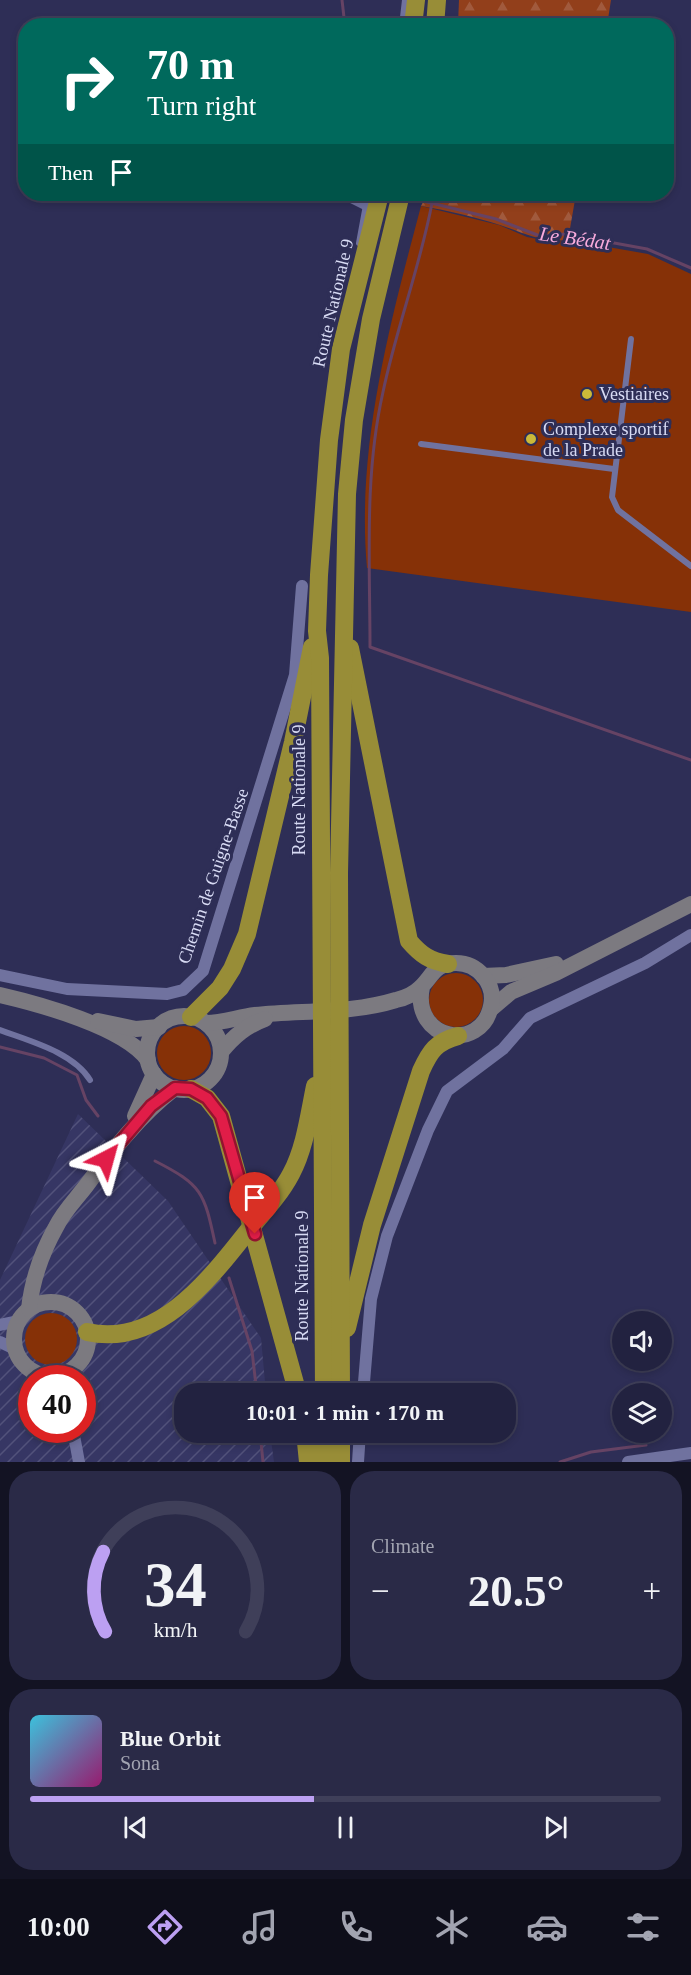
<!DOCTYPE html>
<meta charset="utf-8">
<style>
body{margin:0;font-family:"Times New Roman",serif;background:#2a2a47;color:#f1f3f6;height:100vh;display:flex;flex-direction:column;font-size:22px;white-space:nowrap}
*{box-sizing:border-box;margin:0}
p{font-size:20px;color:#a2a4b1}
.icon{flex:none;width:33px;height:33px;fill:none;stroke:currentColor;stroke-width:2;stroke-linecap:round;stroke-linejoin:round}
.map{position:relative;height:1462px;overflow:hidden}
.side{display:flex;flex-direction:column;gap:9px;padding:9px;background:#131323;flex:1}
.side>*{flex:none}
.hud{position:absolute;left:18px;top:18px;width:656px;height:183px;border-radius:24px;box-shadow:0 3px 9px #0003,0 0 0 2px #3f3f59;background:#00695c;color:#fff;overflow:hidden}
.buttons{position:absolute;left:612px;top:1311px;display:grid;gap:12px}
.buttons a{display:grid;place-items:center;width:60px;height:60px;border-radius:50%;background:#222240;box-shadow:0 3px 9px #0003,0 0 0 2px #3f3f59;font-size:30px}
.speed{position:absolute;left:18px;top:1365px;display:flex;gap:12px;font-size:30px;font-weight:700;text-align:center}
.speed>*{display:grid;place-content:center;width:78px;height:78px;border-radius:50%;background:#222240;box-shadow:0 3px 9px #0003,0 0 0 2px #3f3f59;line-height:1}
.speed .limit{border:9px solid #d22;background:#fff;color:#111}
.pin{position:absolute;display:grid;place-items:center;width:51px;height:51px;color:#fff;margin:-62px -26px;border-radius:50% 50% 50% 0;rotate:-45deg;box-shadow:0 0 6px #0007}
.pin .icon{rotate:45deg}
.me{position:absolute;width:66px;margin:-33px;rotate:39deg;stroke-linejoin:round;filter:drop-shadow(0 0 4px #0008)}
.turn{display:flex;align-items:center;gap:21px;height:126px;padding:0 30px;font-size:27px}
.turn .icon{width:78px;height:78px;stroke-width:2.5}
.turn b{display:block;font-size:42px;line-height:51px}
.then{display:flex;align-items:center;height:57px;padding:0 30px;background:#0003;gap:12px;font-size:22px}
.big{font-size:45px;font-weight:700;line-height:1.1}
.side .card{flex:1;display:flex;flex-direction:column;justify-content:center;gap:9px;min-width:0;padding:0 21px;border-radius:24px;background:#2a2a47}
.side .dial{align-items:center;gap:0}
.dial svg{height:156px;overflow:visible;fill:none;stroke:#3f3f59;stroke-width:7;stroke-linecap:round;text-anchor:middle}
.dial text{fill:#f1f3f6;stroke:none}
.song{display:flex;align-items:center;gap:18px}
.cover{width:72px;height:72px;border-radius:9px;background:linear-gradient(135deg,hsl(190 70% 55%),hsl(320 70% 35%))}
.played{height:6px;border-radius:3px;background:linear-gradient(90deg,#bca0f2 45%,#3f3f59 45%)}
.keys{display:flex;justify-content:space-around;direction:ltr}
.heat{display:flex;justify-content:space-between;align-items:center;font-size:33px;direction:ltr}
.side .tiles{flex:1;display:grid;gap:9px;grid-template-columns:1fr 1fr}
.card:last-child{grid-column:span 2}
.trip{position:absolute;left:174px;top:1383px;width:342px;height:60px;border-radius:24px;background:#222240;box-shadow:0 3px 9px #0003,0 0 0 2px #3f3f59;font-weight:700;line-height:60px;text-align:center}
.dock{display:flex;height:96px;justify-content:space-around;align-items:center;background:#0e0e1a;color:#a2a4b1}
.dock .icon{width:42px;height:42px}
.dock .selected{color:#bca0f2}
.dock b{font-size:27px;color:#f1f3f6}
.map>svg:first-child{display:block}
.industrial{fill:url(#industrial-furrows);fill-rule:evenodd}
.green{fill:#863107}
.forest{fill:url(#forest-firs)}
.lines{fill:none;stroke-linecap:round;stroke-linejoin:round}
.stream{stroke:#664364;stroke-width:3}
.lane{stroke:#70729f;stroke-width:6}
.street{stroke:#70729f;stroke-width:12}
.secondary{stroke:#7c7a80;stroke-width:16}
.highway{stroke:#988d37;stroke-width:18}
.route-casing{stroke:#92132f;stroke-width:15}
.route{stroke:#e11d48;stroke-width:10}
.poi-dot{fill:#cbba39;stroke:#2e2e56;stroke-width:2}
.labels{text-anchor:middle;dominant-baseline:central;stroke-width:6;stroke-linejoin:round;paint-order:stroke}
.street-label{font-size:18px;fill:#d8dbf4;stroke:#2e2e56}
.poi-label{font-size:18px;fill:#d8dbf4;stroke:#2e2e56;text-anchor:start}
.water-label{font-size:20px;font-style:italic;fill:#f8abdc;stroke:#2e2e56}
</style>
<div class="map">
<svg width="691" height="1462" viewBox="0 0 691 1462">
<defs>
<pattern id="industrial-furrows" width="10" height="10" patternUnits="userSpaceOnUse" patternTransform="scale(1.5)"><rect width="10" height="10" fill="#363664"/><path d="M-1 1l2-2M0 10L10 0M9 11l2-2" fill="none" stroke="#52527b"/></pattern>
<pattern id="forest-firs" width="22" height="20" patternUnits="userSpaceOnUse" patternTransform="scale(1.5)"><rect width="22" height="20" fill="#923f1b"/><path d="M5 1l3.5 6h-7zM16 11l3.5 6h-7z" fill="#a15a3d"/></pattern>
</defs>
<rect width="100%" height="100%" fill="#2e2e56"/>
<path class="industrial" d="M78 1114 168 1201 261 1338 266 1393 184 1394V1432L270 1433 274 1462H0V1280ZM32 1378H82V1430H32Z"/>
<g class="green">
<path d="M421 206 499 225 527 237 552 242 568 240 648 254 691 274V612L367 568C356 447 390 323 421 206Z"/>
<circle cx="456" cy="1000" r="27"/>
<circle cx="184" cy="1053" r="27"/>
<circle cx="51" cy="1339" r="26"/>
</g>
<g class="forest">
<path d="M459 0H611L608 19 544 26 458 25Z"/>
<path d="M427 194H576L568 240C542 243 524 233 500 225 475 217 446 210 421 206Z"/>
</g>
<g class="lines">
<g class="stream">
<path d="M342 0 345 26"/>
<path d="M423 201 496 219 540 236 565 234 647 249 691 268"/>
<path d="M432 203C420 267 396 329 383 392 364 476 370 562 370 647L691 760"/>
<path d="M0 1047 44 1058 77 1075 86 1100 98 1116"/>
<path d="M155 1161C202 1185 204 1192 215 1243"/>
<path d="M229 1278 252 1351 257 1394"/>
<path d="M260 1432 263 1462"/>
<path d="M560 1462 591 1452 646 1445"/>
</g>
<g class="lane">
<path d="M402 26 405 0"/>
<path d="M339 194 365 207"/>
<path d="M359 243 368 194"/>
<path d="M631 339 612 497 618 510 691 566"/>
<path d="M421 444 614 469"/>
<path d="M0 1030C29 1041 73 1052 90 1080"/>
</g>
<g class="street">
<path d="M0 975 67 989 167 994 183 990 203 971 295 675 302 586"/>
<path d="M0 1325 18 1321"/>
<path d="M0 1342 15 1349"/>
<path d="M45 1375 47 1378"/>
<path d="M72 1378V1369"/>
<path d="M363 1394 371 1299 387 1236 428 1130 447 1091 503 1049 530 1018 645 963 691 935"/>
<path d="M73 1430 79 1462"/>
<path d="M358 1462 360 1432"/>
<path d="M628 1462 691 1453"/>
</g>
<g class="secondary">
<path d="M483 976 506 975 556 964"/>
<path d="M0 995C39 1004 124 1027 148 1060"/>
<path d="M491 1009 511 992 556 973 691 904"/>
<circle cx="184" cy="1053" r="37"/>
<path d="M98 1021 136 1029 159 1027"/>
<path d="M206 1023C223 1023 238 1017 255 1015 302 1010 351 1014 396 1000 405 998 414 994 420 988 433 976 434 963 456 963 478 963 496 984 491 1006 481 1054 411 1040 422 987"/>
<path d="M221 1052C234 1036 246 1026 265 1019"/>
<path d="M135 1116 154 1074"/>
<circle cx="51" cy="1339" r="37"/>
<path d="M29 1309C32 1281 42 1252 56 1227 63 1212 76 1199 86 1186 113 1150 139 1116 175 1088"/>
</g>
<g class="highway">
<path d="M413 26 416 0"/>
<path d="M435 26 437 0"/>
<path d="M350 648 409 941C421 955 430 961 448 964"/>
<path d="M191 1017 220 988 232 969 247 934 293 742 312 647"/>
<path d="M191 1089 207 1098 221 1116 298 1394"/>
<path d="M347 1328 372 1225 421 1071C430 1051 436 1042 458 1036"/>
<path d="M87 1332C157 1348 209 1280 247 1232 262 1214 280 1195 291 1174 305 1148 309 1115 315 1086"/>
<path d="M324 1394 320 658 317 631 319 575 329 440 341 349 380 194"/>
<path d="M341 1394 339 873 347 494 354 420 371 319 401 194"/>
<path d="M305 1432 308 1462"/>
<path d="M324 1462V1432"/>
<path d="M341 1462V1432"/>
</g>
</g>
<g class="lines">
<g class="route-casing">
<path id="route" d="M106 1159 151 1106 175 1088 191 1089 207 1098 221 1116 255 1234"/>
</g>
<use href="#route" class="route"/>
</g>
<g class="poi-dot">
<circle cx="587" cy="394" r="6"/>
<circle cx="531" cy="439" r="6"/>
</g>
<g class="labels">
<g class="street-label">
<text transform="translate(333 303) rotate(-77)">Route Nationale 9</text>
<text transform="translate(299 790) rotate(-90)">Route Nationale 9</text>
<text transform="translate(213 876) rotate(-71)">Chemin de Guigne-Basse</text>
<text transform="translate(302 1276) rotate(-90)">Route Nationale 9</text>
</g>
<g class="poi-label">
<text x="599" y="394">Vestiaires</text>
<text x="543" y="429">Complexe sportif<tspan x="543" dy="21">de la Prade</tspan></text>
</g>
<g class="water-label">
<text transform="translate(575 238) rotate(8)">Le Bédat</text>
</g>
</g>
</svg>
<div class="buttons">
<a><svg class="icon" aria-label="sound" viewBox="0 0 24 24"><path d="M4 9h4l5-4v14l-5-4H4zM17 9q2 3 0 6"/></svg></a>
<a><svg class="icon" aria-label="layers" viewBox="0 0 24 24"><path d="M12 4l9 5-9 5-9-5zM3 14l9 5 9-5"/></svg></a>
</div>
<div class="speed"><div class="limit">40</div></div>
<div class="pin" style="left:255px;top:1234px;background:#d93025"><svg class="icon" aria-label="arrive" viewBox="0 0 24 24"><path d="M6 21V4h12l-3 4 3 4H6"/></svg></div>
<svg class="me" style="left:106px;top:1159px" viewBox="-20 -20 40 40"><path d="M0-17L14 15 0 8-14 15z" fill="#e11d48" stroke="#fff" stroke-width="4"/></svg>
<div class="trip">10:01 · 1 min · 170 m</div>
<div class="hud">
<div class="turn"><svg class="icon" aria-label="right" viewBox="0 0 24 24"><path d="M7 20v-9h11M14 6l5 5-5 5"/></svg><div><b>70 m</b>Turn right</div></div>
<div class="then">Then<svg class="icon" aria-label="arrive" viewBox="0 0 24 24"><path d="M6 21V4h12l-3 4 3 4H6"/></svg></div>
</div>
</div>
<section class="side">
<div class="tiles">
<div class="card dial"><svg viewBox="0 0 100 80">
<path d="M14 69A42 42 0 1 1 86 69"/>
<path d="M14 69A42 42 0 0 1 13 28" stroke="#bca0f2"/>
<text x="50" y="56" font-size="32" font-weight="700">34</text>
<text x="50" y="72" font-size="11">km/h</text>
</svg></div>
<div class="card"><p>Climate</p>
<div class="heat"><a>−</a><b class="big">20.5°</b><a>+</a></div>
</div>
<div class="card">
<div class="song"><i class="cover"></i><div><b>Blue Orbit</b><p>Sona</p></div></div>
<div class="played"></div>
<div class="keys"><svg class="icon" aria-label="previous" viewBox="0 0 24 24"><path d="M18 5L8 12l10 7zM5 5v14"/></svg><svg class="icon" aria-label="pause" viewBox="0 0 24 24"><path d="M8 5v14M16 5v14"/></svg><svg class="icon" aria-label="next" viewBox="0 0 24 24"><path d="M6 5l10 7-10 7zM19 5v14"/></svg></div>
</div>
</div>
</section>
<nav class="dock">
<b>10:00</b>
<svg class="icon selected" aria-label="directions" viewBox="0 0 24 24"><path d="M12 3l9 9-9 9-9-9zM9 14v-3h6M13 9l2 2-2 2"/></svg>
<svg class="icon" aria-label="music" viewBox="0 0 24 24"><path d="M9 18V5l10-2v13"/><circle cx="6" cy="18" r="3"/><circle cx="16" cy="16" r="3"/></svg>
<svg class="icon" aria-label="phone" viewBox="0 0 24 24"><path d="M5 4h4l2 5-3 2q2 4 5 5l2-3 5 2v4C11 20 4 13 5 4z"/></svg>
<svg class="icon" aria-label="climate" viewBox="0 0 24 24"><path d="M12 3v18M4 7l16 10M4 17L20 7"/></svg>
<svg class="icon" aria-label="car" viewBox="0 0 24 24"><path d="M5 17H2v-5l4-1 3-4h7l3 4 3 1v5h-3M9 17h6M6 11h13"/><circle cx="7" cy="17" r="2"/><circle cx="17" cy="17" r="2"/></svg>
<svg class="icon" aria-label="filters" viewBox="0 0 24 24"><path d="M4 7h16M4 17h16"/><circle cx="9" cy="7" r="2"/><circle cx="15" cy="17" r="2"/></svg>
</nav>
